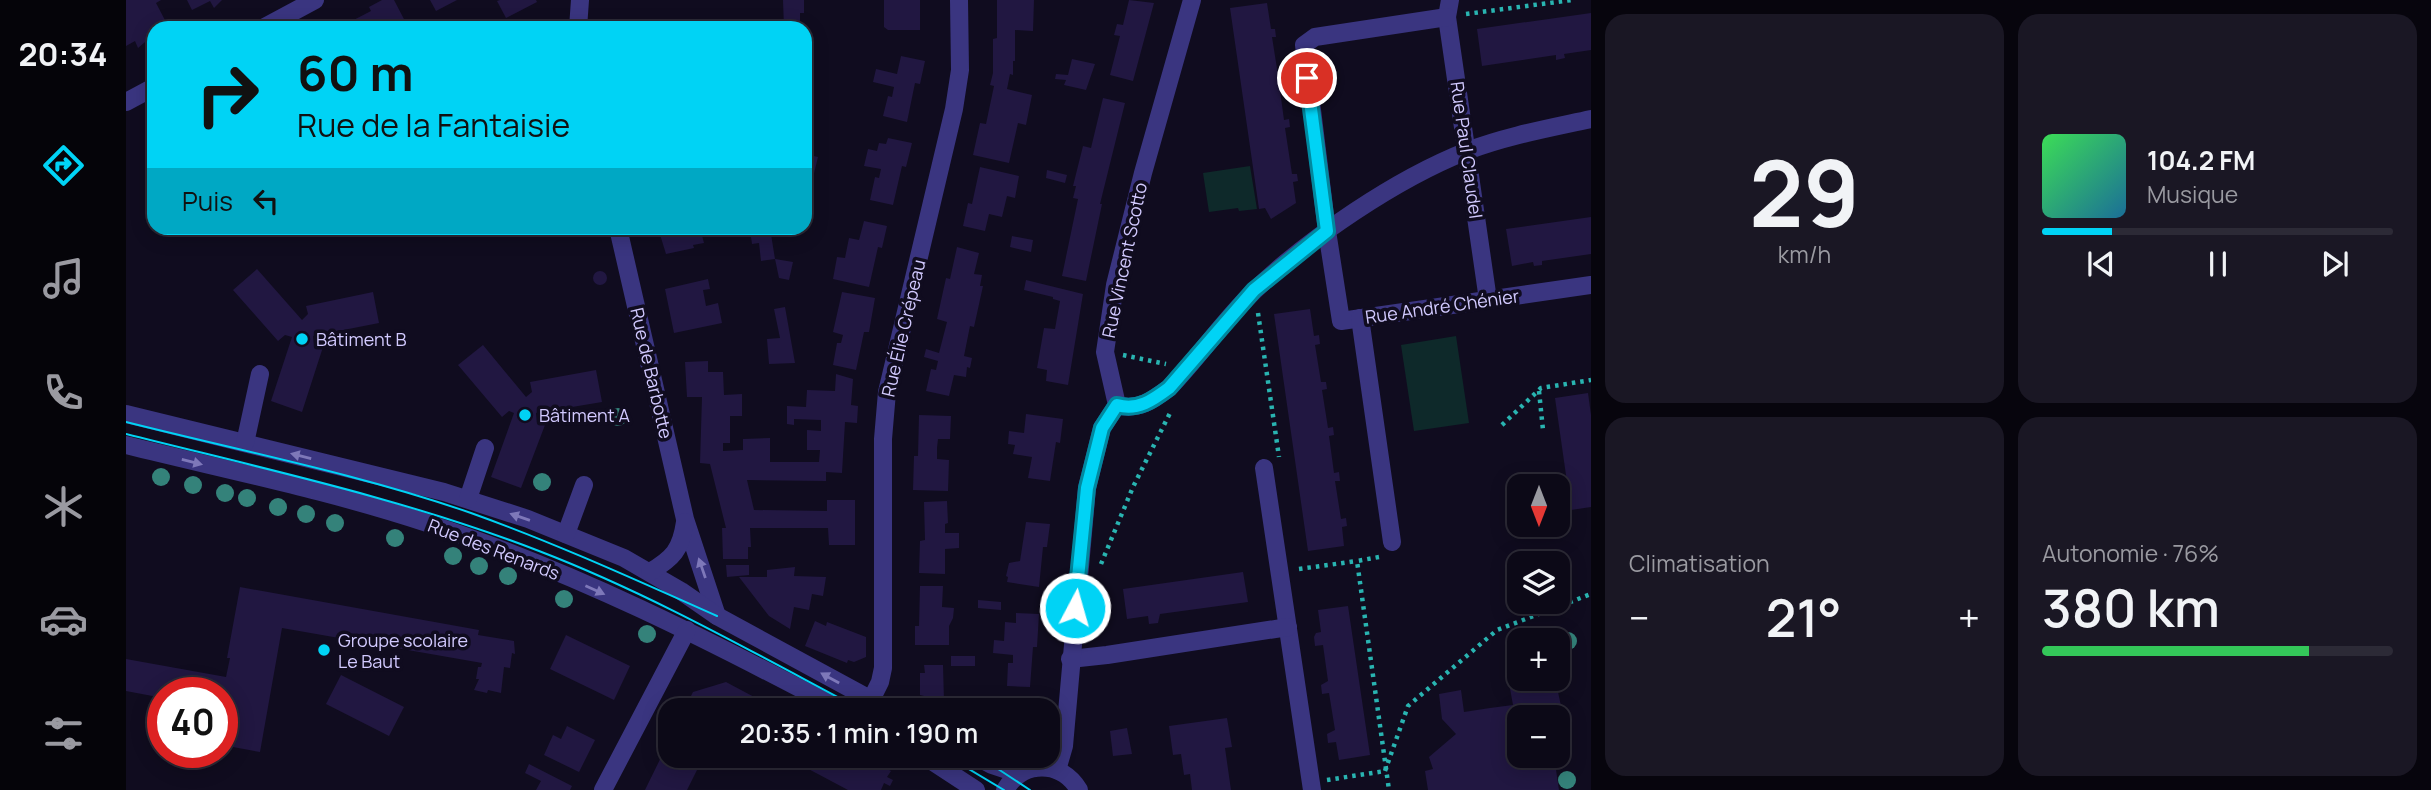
<!DOCTYPE html>
<html lang="fr">
<meta charset="utf-8">
<style>
body{margin:0;font-family:Manrope,sans-serif;background:#1a1724;color:#f1f3f6;height:100vh;display:flex;flex-direction:column;font-size:26px;white-space:nowrap}
*{box-sizing:border-box;margin:0}
p{font-size:23px;color:#9a9aa1}
.icon{flex:none;width:38px;height:38px;fill:none;stroke:currentColor;stroke-width:2;stroke-linecap:round;stroke-linejoin:round}
.map{position:relative;flex:1;overflow:hidden}
.sheet{display:flex;flex-direction:column;gap:14px;padding:14px;background:#07050d;width:840px}
.sheet>*{flex:none}
.hud{position:absolute;left:21px;top:21px;width:665px;height:214px;border-radius:21px;box-shadow:0 4px 18px #0003,0 0 0 2px #2c2a36;background:#00d3f5;color:#111;overflow:hidden}
.needle{width:46px;rotate:180deg}
.controls{position:absolute;left:1381px;top:474px;display:grid;gap:14px}
.controls a{display:grid;place-items:center;width:63px;height:63px;border-radius:14px;background:#0c0917;box-shadow:0 4px 18px #0003,0 0 0 2px #2c2a36;font-size:35px}
.speed{position:absolute;left:21px;top:677px;display:flex;gap:14px;font-size:35px;font-weight:700;text-align:center}
.speed>*{display:grid;place-content:center;width:91px;height:91px;border-radius:50%;background:#0c0917;box-shadow:0 4px 18px #0003,0 0 0 2px #2c2a36;line-height:1}
.speed .limit{border:10px solid #d22;background:#fff;color:#111}
.pin{position:absolute;display:grid;place-items:center;width:60px;height:60px;color:#fff;margin:-30px;border:4px solid #fff;border-radius:50%;box-shadow:0 2px 7px #0007}
.me{position:absolute;width:77px;margin:-38px;rotate:6deg;stroke-linejoin:round;filter:drop-shadow(0 0 5px #0008)}
.turn{display:flex;align-items:center;gap:24px;height:147px;padding:0 35px;font-size:32px}
.turn .icon{width:91px;height:91px;stroke-width:2.5}
.turn b{display:block;font-size:49px;line-height:60px}
.then{display:flex;align-items:center;height:66px;padding:0 35px;background:#0003;gap:14px;font-size:26px}
.big{font-size:52px;font-weight:600;line-height:1.1}
.sheet .tile{flex:1;display:flex;flex-direction:column;justify-content:center;gap:10px;min-width:0;padding:0 24px;border-radius:21px;background:#1a1724}
.sheet .dial{align-items:center;gap:0}
.dial b{font-size:91px;line-height:1}
.song{display:flex;align-items:center;gap:21px}
.cover{width:84px;height:84px;border-radius:10px;background:linear-gradient(135deg,hsl(130 70% 55%),hsl(200 70% 35%))}
.played{height:7px;border-radius:4px;background:linear-gradient(90deg,#00d3f5 20%,#2c2a36 20%)}
.keys{display:flex;justify-content:space-around;direction:ltr}
.heat{display:flex;justify-content:space-between;align-items:center;font-size:38px;direction:ltr}
.charge{height:10px;border-radius:5px;background:linear-gradient(90deg,#34c759 76%,#2c2a36 0)}
.sheet .tiles{flex:1;display:grid;gap:14px;grid-template-columns:repeat(2,1fr)}
.trip{position:absolute;left:532px;top:698px;width:402px;height:70px;border-radius:21px;background:#0c0917;box-shadow:0 4px 18px #0003,0 0 0 2px #2c2a36;font-weight:600;line-height:70px;text-align:center}
main{display:flex;flex:1;min-height:0}
.tab-bar{display:flex;flex-direction:column;width:126px;justify-content:space-around;align-items:center;background:#050409;color:#9a9aa1}
.tab-bar .icon{width:49px;height:49px}
.tab-bar .on{color:#00d3f5}
.tab-bar b{font-size:32px;color:#f1f3f6}
.map>svg:first-child{display:block}
.green{fill:#0e292a}
.building{fill:#211741}
.lines{fill:none;stroke-linecap:round;stroke-linejoin:round}
.path{stroke:#29b4b1;stroke-width:4.5;stroke-dasharray:3.5 5;stroke-linecap:butt}
.minor{stroke:#3a3580;stroke-width:18}
.tram{stroke:#00d3f5;stroke-width:2}
.tree{fill:#34827a}
.oneway{fill:#7e78b9}
.route-casing{stroke:#00899f;stroke-width:18}
.route{stroke:#00d3f5;stroke-width:12}
.poi-dot{fill:#00d3f5;stroke:#100c1f;stroke-width:2.5}
.labels{text-anchor:middle;dominant-baseline:central;stroke-width:7;stroke-linejoin:round;paint-order:stroke}
.street-label{font-size:18px;fill:#d2caff;stroke:#100c1f}
.poi-label{font-size:18px;fill:#d2caff;stroke:#100c1f;text-anchor:start}
</style>
<main>
<nav class="tab-bar">
<b>20:34</b>
<svg class="icon on" aria-label="directions" viewBox="0 0 24 24"><path d="M12 3l9 9-9 9-9-9zM9 14v-3h6M13 9l2 2-2 2"/></svg>
<svg class="icon" aria-label="music" viewBox="0 0 24 24"><path d="M9 18V5l10-2v13"/><circle cx="6" cy="18" r="3"/><circle cx="16" cy="16" r="3"/></svg>
<svg class="icon" aria-label="phone" viewBox="0 0 24 24"><path d="M5 4h4l2 5-3 2q2 4 5 5l2-3 5 2v4C11 20 4 13 5 4z"/></svg>
<svg class="icon" aria-label="climate" viewBox="0 0 24 24"><path d="M12 3v18M4 7l16 10M4 17L20 7"/></svg>
<svg class="icon" aria-label="car" viewBox="0 0 24 24"><path d="M5 17H2v-5l4-1 3-4h7l3 4 3 1v5h-3M9 17h6M6 11h13"/><circle cx="7" cy="17" r="2"/><circle cx="17" cy="17" r="2"/></svg>
<svg class="icon" aria-label="filters" viewBox="0 0 24 24"><path d="M4 7h16M4 17h16"/><circle cx="9" cy="7" r="2"/><circle cx="15" cy="17" r="2"/></svg>
</nav>
<div class="map">
<svg width="1465" height="790" viewBox="0 0 1465 790">
<rect width="100%" height="100%" fill="#100c1f"/>
<g class="green">
<path d="M1124 166 1131 209 1113 211 1112 208 1083 212 1077 173Z"/>
<path d="M1330 336 1343 423 1288 431 1275 345Z"/>
</g>
<g class="building">
<path d="M0 0H35L30 3 41 24 28 28 19 42 12 48 9 41 0 46Z"/>
<path d="M61 0H96L88 8 84 1 66 10Z"/>
<path d="M256 0H268L280 23 274 28H219L218 25 245 11 243 7Z"/>
<path d="M304 0H331L310 11Z"/>
<path d="M374 0H410L411 2 380 18 371 1Z"/>
<path d="M657 0H678V13H674V28H658Z"/>
<path d="M758 0H794V30H762L758 27Z"/>
<path d="M871 0H908L907 31 889 30V61H887V75L884 74 881 89 906 95 900 125 892 123 883 163 847 155 854 123 860 124 868 86 864 85 867 73V39L871 38Z"/>
<path d="M1003 0 1028 3 1007 81 984 75 994 36 988 35 991 24 997 25Z"/>
<path d="M1141 3 1145 29H1149L1150 37H1146L1152 75H1156L1157 82 1153 83 1158 120 1163 119 1164 127 1159 128 1166 174H1171L1172 181 1167 182 1170 203 1145 219 1139 208 1133 209 1104 8Z"/>
<path d="M1465 13V50L1438 54 1439 58 1430 60V55L1356 66 1351 29Z"/>
<path d="M582 21 581 28H498V26Z"/>
<path d="M775 56 799 61 794 84 789 83 781 122 757 116 762 96 766 97 768 87 747 82 750 69 771 74Z"/>
<path d="M946 59 969 64 960 90 938 85 940 80 929 79 930 74 942 75Z"/>
<path d="M977 98 999 103 974 204H976L960 281 936 276 952 199 947 198 950 186H947L957 146 965 148Z"/>
<path d="M762 138 786 143 780 167 776 166 767 205 744 200 749 177 753 178 755 169 738 166 742 149 751 151 753 143 760 144Z"/>
<path d="M679 154 692 157 682 198H679Z"/>
<path d="M854 167 893 176 889 198 881 196 876 217 863 214 859 231 837 226 842 203 846 204Z"/>
<path d="M921 170 941 175 939 183 920 178Z"/>
<path d="M1465 217V254L1416 261V265L1408 266 1407 262 1386 266 1380 229Z"/>
<path d="M738 221 761 226 756 248 752 247 743 287 707 279 711 257 719 258 723 238 733 240Z"/>
<path d="M532 228H574L578 243 567 245 568 248 540 254Z"/>
<path d="M644 228 649 259 667 262 663 280 653 278 649 259 635 261 633 243 626 244 624 230Z"/>
<path d="M886 236 907 240 905 252 884 247Z"/>
<path d="M831 247 853 253 848 274 856 275 854 286H857L848 327 844 326 838 356 846 358 844 368 841 367 840 377 828 375 823 396 800 391 805 369 810 370 812 361 798 357 800 349 813 353 821 322 811 319 820 278 824 279Z"/>
<path d="M131 269 176 320 182 314 180 306 247 292 253 323 187 336 188 344 197 347 176 412 145 401 166 337 159 335 152 341 107 290Z"/>
<circle cx="474" cy="278" r="7"/>
<path d="M582 279 584 289 577 290 580 306 592 303 596 323 548 333 539 289Z"/>
<path d="M900 280 957 294 942 385 920 381 921 370 911 368 918 328 929 329 934 301 927 299V297L898 290Z"/>
<path d="M716 292 749 298 743 332H738L730 370 707 365 711 343H715L717 335 707 332Z"/>
<path d="M659 307 669 363 643 364 641 339 654 338 648 309Z"/>
<path d="M1184 309 1188 336 1193 335 1194 344 1189 345 1195 382H1200L1201 389 1196 390 1202 428 1207 427 1208 435 1203 436 1208 473 1213 472 1214 481H1209L1215 519 1220 518 1221 526 1216 527 1218 546 1182 551 1148 314Z"/>
<path d="M357 345 400 397 406 392 404 382 470 370 476 402 410 413 411 422 419 425 395 488 365 477 388 413 383 411 376 417 332 365Z"/>
<path d="M582 361V372H597L598 395 616 394V416H604V443H597V451L617 450V439L644 438V462H693L694 450H681V430L695 431V420L668 419V425L661 424V406L680 407 681 390 709 391 710 374 727 379 725 405 732 406 731 423 719 422 716 473 700 472V481L621 480 628 510 701 511V500H729V545H703L702 528H624L625 547H622V559H597L596 528H600L584 464 574 463 576 397H561L559 362Z"/>
<path d="M1462 393 1465 415V507L1445 510 1429 398Z"/>
<path d="M900 414 937 419 934 443 930 442 924 481 902 478 906 457 887 454 889 445 882 444 883 431 898 433Z"/>
<path d="M793 415 825 416 824 439H812L811 448V459L823 460 822 491 787 490 788 456H792Z"/>
<path d="M821 501 822 523 819 524V533H833V548L819 549V574L793 573 794 541 799 540 798 502Z"/>
<path d="M900 522 924 524 921 547H917L913 587 881 582 882 577 880 576 883 563 894 561Z"/>
<path d="M600 565H623V575L601 577Z"/>
<path d="M669 567 668 576 700 577 697 596 686 594 683 610 668 607 664 629 643 616 613 577H641V570Z"/>
<path d="M1117 572 1122 602 1034 614 1032 623 1023 624 1022 616 1001 619 997 589Z"/>
<path d="M794 586H817L816 607 828 608 827 618 823 626V645H789V626H793Z"/>
<path d="M114 587 353 630 352 635 388 641 389 654 386 653 384 668 378 667 375 693 362 690 361 693 348 690 353 679H350L352 667H355L356 663 156 628 134 752 96 745V693H37V698L0 691V659L100 677 104 658H101Z"/>
<path d="M852 600 875 602V610L852 608Z"/>
<path d="M1222 606 1244 755 1213 760 1210 742 1202 743 1201 734 1209 730 1203 693 1196 694 1195 685 1202 681 1197 645 1189 646 1188 637 1190 633 1195 632 1192 610Z"/>
<path d="M890 613 913 614 911 647H907L904 687 881 686 882 663H887V655L867 653 868 640 878 641 879 622 890 623Z"/>
<path d="M689 621 700 626 701 622 740 637V657L728 662 722 660 721 663 679 646Z"/>
<path d="M440 635 504 666 488 700 424 669Z"/>
<rect x="825" y="656" width="24" height="10"/>
<path d="M798 665H817L818 701H798V696L794 695V673H799Z"/>
<path d="M215 675 278 707 263 736 200 704Z"/>
<path d="M1416 679 1418 693 1432 692 1435 706 1420 708 1422 718H1393V756H1428L1433 790H1302L1299 771 1307 769 1303 757 1330 734 1316 719 1313 694 1335 690 1338 712 1364 708 1387 705 1383 683Z"/>
<path d="M600 682 630 698 652 710H558L567 692Z"/>
<path d="M1101 718 1106 747 1099 748 1105 790H1066L1064 774 1058 775 1055 754 1047 755 1043 726Z"/>
<path d="M441 726 469 740 453 772 418 755 427 735 435 739Z"/>
<path d="M1001 728 1006 754 987 756 984 731Z"/>
<path d="M1439 734 1442 752 1432 753V736Z"/>
<path d="M544 739V756H578L561 790H519Z"/>
<path d="M658 756H737L765 771 761 777 767 780 764 786 758 783 755 790H722Z"/>
<path d="M403 764 446 786 444 790H410L415 781 399 773Z"/>
</g>
<g class="lines">
<g class="path">
<path d="M1340 14 1446 0"/>
<path d="M1132 313 1153 457"/>
<path d="M997 355 1040 364"/>
<path d="M1413 391 1417 430"/>
<path d="M1376 425 1415 388 1465 380"/>
<path d="M1253 557 1231 561 1263 790"/>
<path d="M975 564 1007 487 1044 413"/>
<path d="M1173 569 1231 561"/>
<path d="M1259 771 1282 706 1371 630 1465 594"/>
<path d="M1201 780 1259 771"/>
</g>
<g class="minor">
<path d="M1324 0 1321 17 1362 300"/>
<path d="M1321 17 1189 37 1178 45 1201 231 1215 321 1465 285"/>
<path d="M137 28 189 0"/>
<path d="M452 28 454 0"/>
<path d="M0 102 28 87"/>
<path d="M492 228 559 519 591 616"/>
<path d="M1234 318 1266 542"/>
<path d="M991 405C1012 411 1027 400 1043 388 1073 357 1097 321 1128 291 1183 238 1270 179 1341 151 1380 136 1424 128 1465 119"/>
<path d="M0 414 318 492 402 519 498 558 555 591 591 616 764 710"/>
<path d="M119 443 134 374"/>
<path d="M0 445C101 470 205 491 304 524 447 571 583 640 715 710"/>
<path d="M1138 468 1186 790"/>
<path d="M342 499 359 448"/>
<path d="M440 534 458 485"/>
<path d="M524 572C547 558 555 550 559 522"/>
<path d="M944 659 981 655 1162 627"/>
<path d="M745 700 754 682 757 668V439L761 392 828 109 834 70 833 0"/>
<path d="M798 756 850 790"/>
<path d="M849 756 866 765 893 774"/>
<path d="M931 770 938 746 961 488 976 428 991 405 979 352 989 285 1017 173 1066 0"/>
<path d="M477 790 561 630"/>
<path d="M879 790C897 760 935 760 953 790"/>
</g>
<g class="tram">
<path d="M0 422C115 451 233 474 345 513 429 543 510 580 591 616"/>
<path d="M0 434C139 469 279 499 413 551 525 594 630 654 736 710"/>
<path d="M821 756 878 790"/>
<path d="M866 765 904 790"/>
</g>
</g>
<g class="tree">
<circle cx="492" cy="417" r="9"/>
<circle cx="35" cy="477" r="9"/>
<circle cx="416" cy="482" r="9"/>
<circle cx="67" cy="485" r="9"/>
<circle cx="99" cy="493" r="9"/>
<circle cx="121" cy="498" r="9"/>
<circle cx="152" cy="507" r="9"/>
<circle cx="180" cy="514" r="9"/>
<circle cx="209" cy="523" r="9"/>
<circle cx="269" cy="538" r="9"/>
<circle cx="327" cy="556" r="9"/>
<circle cx="353" cy="566" r="9"/>
<circle cx="382" cy="576" r="9"/>
<circle cx="438" cy="599" r="9"/>
<circle cx="521" cy="634" r="9"/>
<circle cx="1442" cy="641" r="9"/>
<circle cx="1441" cy="780" r="9"/>
</g>
<defs><path id="oneway-solid" d="M-6-.8H1V-3.2L6.5 0L1 3.2V.8H-6Z" transform="scale(1.75)"/></defs>
<g class="oneway">
<use href="#oneway-solid" transform="translate(175 456) rotate(-166)"/>
<use href="#oneway-solid" transform="translate(66 462) rotate(14)"/>
<use href="#oneway-solid" transform="translate(394 517) rotate(-161)"/>
<use href="#oneway-solid" transform="translate(576 568) rotate(-109)"/>
<use href="#oneway-solid" transform="translate(469 590) rotate(24)"/>
<use href="#oneway-solid" transform="translate(704 678) rotate(-151)"/>
</g>
<g class="lines">
<g class="route-casing">
<path id="route" d="M949 608 961 488 976 428 991 405C1012 411 1027 400 1043 388L1128 290 1201 231 1181 78"/>
</g>
<use href="#route" class="route"/>
</g>
<g class="poi-dot">
<circle cx="176" cy="339" r="7"/>
<circle cx="399" cy="415" r="7"/>
<circle cx="198" cy="650" r="7"/>
</g>
<g class="labels">
<g class="street-label">
<text transform="translate(1341 150) rotate(82)">Rue Paul Claudel</text>
<text transform="translate(998 260) rotate(-78)">Rue Vincent Scotto</text>
<text transform="translate(1316 306) rotate(-8)">Rue André Chénier</text>
<text transform="translate(777 328) rotate(-77)">Rue Élie Crépeau</text>
<text transform="translate(526 373) rotate(77)">Rue de Barbotte</text>
<text transform="translate(368 549) rotate(21)">Rue des Renards</text>
</g>
<g class="poi-label">
<text x="190" y="339">Bâtiment B</text>
<text x="413" y="415">Bâtiment A</text>
<text x="212" y="640">Groupe scolaire<tspan x="212" dy="21">Le Baut</tspan></text>
</g>
</g>
</svg>
<div class="controls">
<a><svg class="needle" viewBox="-14 -14 28 28"><path d="M0-13l5 13h-10z" fill="#e53935"/><path d="M0 13l5-13h-10z" fill="#9a9aa1"/></svg></a>
<a><svg class="icon" aria-label="layers" viewBox="0 0 24 24"><path d="M12 4l9 5-9 5-9-5zM3 14l9 5 9-5"/></svg></a>
<a>+</a>
<a>−</a>
</div>
<div class="speed"><div class="limit">40</div></div>
<div class="pin" style="left:1181px;top:78px;background:#d93025"><svg class="icon" aria-label="arrive" viewBox="0 0 24 24"><path d="M6 21V4h12l-3 4 3 4H6"/></svg></div>
<svg class="me" style="left:949px;top:608px" viewBox="-20 -20 40 40"><circle r="17" fill="#00d3f5" stroke="#fff" stroke-width="3"/><path d="M0-11L8 9 0 5-8 9z" fill="#fff"/></svg>
<div class="trip">20:35 · 1 min · 190 m</div>
<div class="hud">
<div class="turn"><svg class="icon" aria-label="right" viewBox="0 0 24 24"><path d="M7 20v-9h11M14 6l5 5-5 5"/></svg><div><b>60 m</b>Rue de la Fantaisie</div></div>
<div class="then">Puis<svg class="icon" aria-label="left" viewBox="0 0 24 24"><path d="M17 20v-9H6M10 6l-5 5 5 5"/></svg></div>
</div>
</div>
<section class="sheet">
<div class="tiles">
<div class="tile dial"><b>29</b><p>km/h</p></div>
<div class="tile">
<div class="song"><i class="cover"></i><div><b>104.2 FM</b><p>Musique</p></div></div>
<div class="played"></div>
<div class="keys"><svg class="icon" aria-label="previous" viewBox="0 0 24 24"><path d="M18 5L8 12l10 7zM5 5v14"/></svg><svg class="icon" aria-label="pause" viewBox="0 0 24 24"><path d="M8 5v14M16 5v14"/></svg><svg class="icon" aria-label="next" viewBox="0 0 24 24"><path d="M6 5l10 7-10 7zM19 5v14"/></svg></div>
</div>
<div class="tile"><p>Climatisation</p>
<div class="heat"><a>−</a><b class="big">21°</b><a>+</a></div>
</div>
<div class="tile"><p>Autonomie · 76%</p><b class="big">380 km</b><div class="charge"></div></div>
</div>
</section>
</main>
